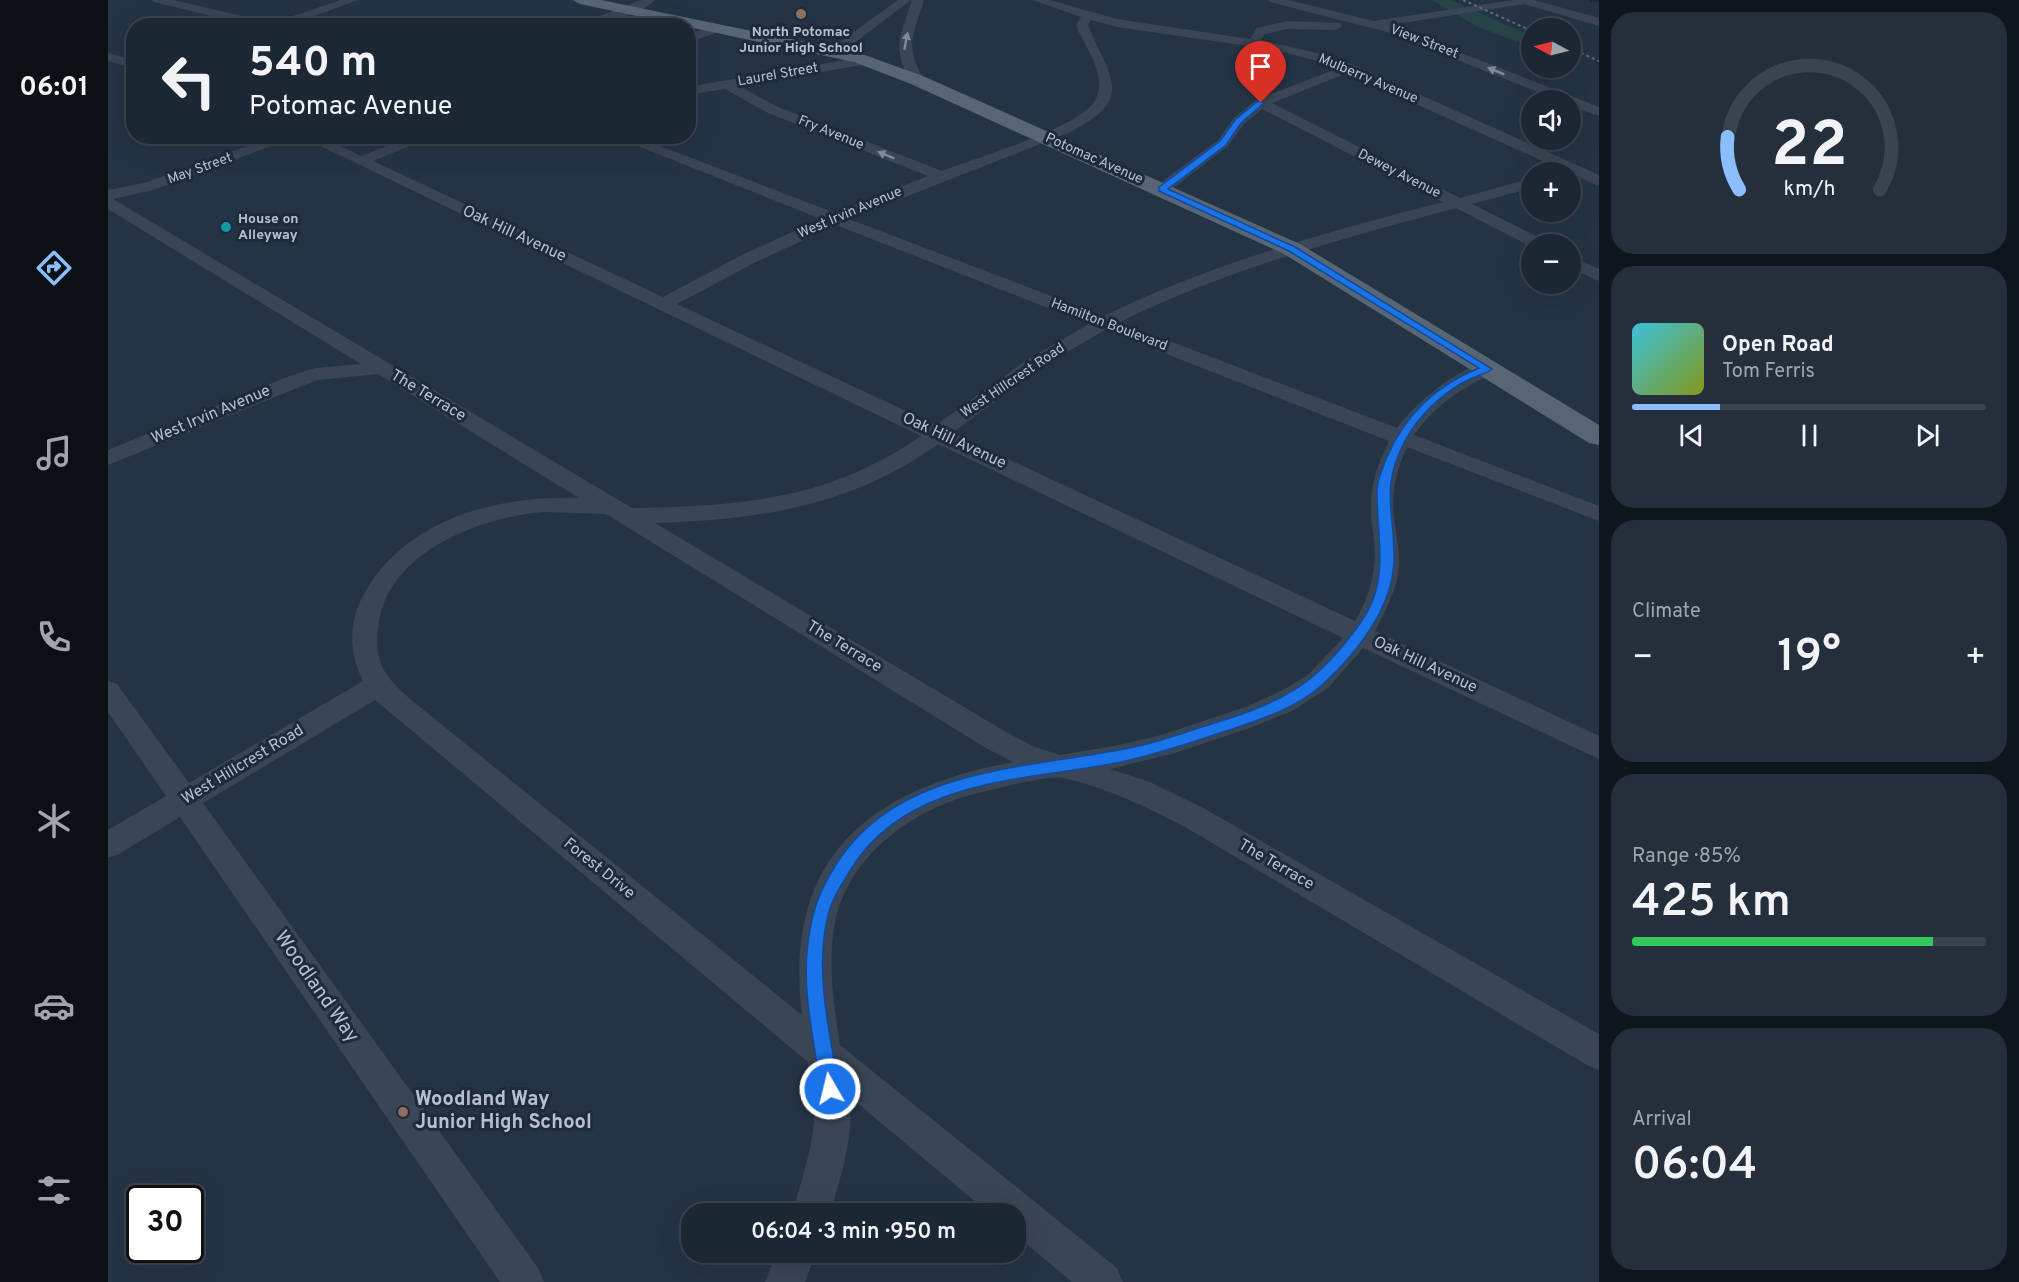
<!DOCTYPE html>
<meta charset="utf-8">
<style>
body{margin:0;font-family:Overpass,sans-serif;background:#252f3c;color:#f1f3f6;height:100vh;display:flex;flex-direction:column;font-size:22px;white-space:nowrap}
*{box-sizing:border-box;margin:0}
p{font-size:20px;color:#a0a5ac}
.icon{flex:none;width:33px;height:33px;fill:none;stroke:currentColor;stroke-width:2;stroke-linecap:round;stroke-linejoin:round}
.map{position:relative;flex:1;overflow:hidden}
.drawer{display:flex;flex-direction:column;gap:12px;padding:12px;background:#0f151d;width:420px}
.drawer>*{flex:none}
.banner{position:absolute;left:18px;top:18px;width:570px;height:126px;border-radius:24px;box-shadow:0 6px 24px #0002,0 0 0 2px #3a444f;background:#1c2734;color:#f1f3f6;overflow:hidden}
.needle{width:39px;rotate:277deg}
.tools{position:absolute;left:1413px;top:18px;display:grid;gap:12px}
.tools a{display:grid;place-items:center;width:60px;height:60px;border-radius:50%;background:#1c2734;box-shadow:0 6px 24px #0002,0 0 0 2px #3a444f;font-size:30px}
.speed{position:absolute;left:18px;top:1185px;display:flex;gap:12px;font-size:30px;font-weight:700;text-align:center}
.speed>*{display:grid;place-content:center;width:78px;height:78px;border-radius:50%;background:#1c2734;box-shadow:0 6px 24px #0002,0 0 0 2px #3a444f;line-height:1}
.speed .limit{border:3px solid #111;border-radius:9px;background:#fff;color:#111}
.pin{position:absolute;display:grid;place-items:center;width:51px;height:51px;color:#fff;margin:-62px -26px;border-radius:50% 50% 50% 0;rotate:-45deg;box-shadow:0 0 6px #0007}
.pin .icon{rotate:45deg}
.me{position:absolute;width:66px;margin:-33px;rotate:352deg;stroke-linejoin:round;filter:drop-shadow(0 0 4px #0008)}
.turn{display:flex;align-items:center;gap:21px;height:126px;padding:0 24px;font-size:27px}
.turn .icon{width:78px;height:78px;stroke-width:2.5}
.turn b{display:block;font-size:42px;line-height:51px}
.big{font-size:45px;font-weight:600;line-height:1.1}
.drawer .card{flex:1;display:flex;flex-direction:column;justify-content:center;gap:9px;min-width:0;padding:0 21px;border-radius:24px;background:#252f3c}
.drawer .dial{align-items:center;gap:0}
.dial svg{height:156px;overflow:visible;fill:none;stroke:#3a444f;stroke-width:7;stroke-linecap:round;text-anchor:middle}
.dial text{fill:#f1f3f6;stroke:none}
.song{display:flex;align-items:center;gap:18px}
.cover{width:72px;height:72px;border-radius:9px;background:linear-gradient(135deg,hsl(190 70% 55%),hsl(70 70% 35%))}
.played{height:6px;border-radius:3px;background:linear-gradient(90deg,#8bbeff 25%,#3a444f 25%)}
.keys{display:flex;justify-content:space-around;direction:ltr}
.heat{display:flex;justify-content:space-between;align-items:center;font-size:33px;direction:ltr}
.charge{height:9px;border-radius:4px;background:linear-gradient(90deg,#34c759 85%,#3a444f 0)}
.trip{position:absolute;left:573px;top:1203px;width:345px;height:60px;border-radius:24px;background:#1c2734;box-shadow:0 6px 24px #0002,0 0 0 2px #3a444f;font-weight:600;line-height:60px;text-align:center}
main{display:flex;flex:1;min-height:0}
.tab-bar{display:flex;flex-direction:column;width:108px;justify-content:space-around;align-items:center;background:#0b1015;color:#a0a5ac}
.tab-bar .icon{width:42px;height:42px}
.tab-bar .current{color:#8bbeff}
.tab-bar b{font-size:27px;color:#f1f3f6}
.map>svg:first-child{display:block}
.green{fill:#274446}
.lines{fill:none;stroke-linecap:round;stroke-linejoin:round}
.stream{stroke:#162c45;stroke-width:3}
.minor{fill:#3a4655;fill-rule:evenodd}
.major{fill:#586575;fill-rule:evenodd}
.rail{stroke:#5c6a7c;stroke-width:2;stroke-dasharray:3 3;stroke-linecap:butt}
.oneway{fill:#7f8a98}
.route{fill:#1a73e8;stroke:#114b97;stroke-width:1.5}
.education-dot{fill:#8d6e63;stroke:#1e2b3a;stroke-width:2}
.culture-dot{fill:#0f9aa8;stroke:#1e2b3a;stroke-width:2}
.labels{text-anchor:middle;dominant-baseline:central;stroke-width:6;stroke-linejoin:round;paint-order:stroke}
.far-poi-label{font-size:14px;font-weight:bold;fill:#b7c1ce;stroke:#1e2b3a}
.far-street-label{font-size:14px;fill:#b7c1ce;stroke:#1e2b3a}
.street-label{font-size:16px;fill:#b7c1ce;stroke:#1e2b3a}
.near-street-label{font-size:20px;fill:#b7c1ce;stroke:#1e2b3a}
.near-poi-label{font-size:20px;font-weight:bold;fill:#b7c1ce;stroke:#1e2b3a;text-anchor:start}
</style>
<main>
<nav class="tab-bar">
<b>06:01</b>
<svg class="icon current" aria-label="directions" viewBox="0 0 24 24"><path d="M12 3l9 9-9 9-9-9zM9 14v-3h6M13 9l2 2-2 2"/></svg>
<svg class="icon" aria-label="music" viewBox="0 0 24 24"><path d="M9 18V5l10-2v13"/><circle cx="6" cy="18" r="3"/><circle cx="16" cy="16" r="3"/></svg>
<svg class="icon" aria-label="phone" viewBox="0 0 24 24"><path d="M5 4h4l2 5-3 2q2 4 5 5l2-3 5 2v4C11 20 4 13 5 4z"/></svg>
<svg class="icon" aria-label="climate" viewBox="0 0 24 24"><path d="M12 3v18M4 7l16 10M4 17L20 7"/></svg>
<svg class="icon" aria-label="car" viewBox="0 0 24 24"><path d="M5 17H2v-5l4-1 3-4h7l3 4 3 1v5h-3M9 17h6M6 11h13"/><circle cx="7" cy="17" r="2"/><circle cx="17" cy="17" r="2"/></svg>
<svg class="icon" aria-label="filters" viewBox="0 0 24 24"><path d="M4 7h16M4 17h16"/><circle cx="9" cy="7" r="2"/><circle cx="15" cy="17" r="2"/></svg>
</nav>
<div class="map">
<svg width="1491" height="1282" viewBox="0 0 1491 1282">
<rect width="100%" height="100%" fill="#253445"/>
<path class="green" d="M1324 0H1343L1423 36V47L1370 27Z"/>
<g class="lines">
<path class="stream" d="M1483 0 1491 1"/>
<g class="minor">
<path d="M44 0H65L164 23 233 0H250L179 26H144L46 2Z"/>
<path d="M533 0H547C531 16 488 26 466 26Z"/>
<path d="M790 0H803L729 56H721L719 53 721 50Z"/>
<path d="M804 0H816C805 38 796 43 816 80L809 84 804 83C782 48 793 36 804 0Z"/>
<path d="M925 0H942L1009 19 1142 39 1149 28 1179 21 1232 23 1234 26 1228 30 1179 29 1157 34 1153 40 1221 56 1246 65 1491 175V186L1486 184 1239 73 1164 103 1352 198 1424 178V188L1364 204 1436 240 1438 244H1424V247L1348 208C1233 239 1119 269 1012 322L1289 428C1305 406 1357 358 1386 365L1389 369 1386 373C1354 388 1326 406 1306 435L1491 506V521L1299 447C1290 466 1285 485 1285 506 1286 526 1292 546 1291 566 1289 589 1278 610 1267 631L1491 736V759L1255 648 1220 688 1184 711 1144 727 1067 753 1002 769 1042 782 1097 809 1491 1034V1070L1479 1065 1077 827C1038 807 998 787 955 778 939 775 896 787 879 791 810 805 738 853 726 928 720 967 726 1007 732 1045L1009 1268 1015 1282H964L908 1235V1214H882L742 1097C746 1136 733 1176 722 1214H684C694 1179 706 1144 707 1108 708 1093 703 1077 700 1062L267 700 95 803 430 1268 436 1282H392L72 817 11 854 0 858V830L58 796 0 712V681L9 684 81 783 255 681C241 653 240 622 256 594 298 518 391 495 471 498L270 374 209 380 0 465V450L179 377 207 368 253 364 0 209V190L36 183 168 136H190L45 190 5 199 524 508C633 506 721 500 813 436L192 136H212L253 156 304 136H326L265 161 555 297 636 254 713 219 505 136H526L727 213 820 176 660 113 617 89 591 93 580 90V82L591 85 760 56 765 57 766 60 765 63 760 64 631 86 670 107 834 171C869 158 961 130 984 105 989 99 991 92 991 84 991 63 975 44 968 25L973 17ZM983 20 1009 27 1167 50 1213 62 1228 69 1148 100 1126 118 1110 140 1048 186 1046 189 1048 192H1060L1120 146 1136 124 1154 109 1335 202C1219 232 1104 263 996 316L741 219 960 133C1029 99 1002 79 980 25ZM728 225 981 324 919 360 828 425 569 304 648 262ZM997 330 1281 441C1271 461 1264 480 1263 503 1262 516 1265 528 1266 541 1269 570 1262 596 1247 621L844 433 932 368ZM830 444 1235 638 1201 674 1177 689 1138 707 1053 735 1012 745 952 755 927 747 898 732 547 523C650 520 745 506 830 444ZM436 512 498 514 878 748 905 762C761 789 675 857 694 1015L302 699C274 674 265 661 271 622 282 551 373 517 436 512Z"/>
<path d="M1160 0H1180L1266 21 1405 0H1426L1491 18V26L1416 4 1282 25 1491 107V116L1462 106V100H1450L1279 32 1162 2Z"/>
<path d="M609 24 613 25V31L580 43V35Z"/>
<path d="M0 53 26 60V68L0 61Z"/>
<path d="M1462 256 1491 269V281L1462 268Z"/>
<path d="M669 1252H708L697 1282H657Z"/>
</g>
<path class="major" d="M465 0H493L751 53 815 76 1192 244 1491 425V445L1481 443 1176 254 803 84 746 62 472 4Z"/>
<g class="rail">
<path d="M1355 0 1424 31"/>
<path d="M1462 48 1491 61"/>
</g>
</g>
<defs><path id="oneway-solid" d="M-6-.8H1V-3.2L6.5 0L1 3.2V.8H-6Z" transform="scale(1.5)"/></defs>
<g class="oneway">
<use href="#oneway-solid" transform="translate(798 41) rotate(-79)"/>
<use href="#oneway-solid" transform="translate(1388 71) rotate(-158)"/>
<use href="#oneway-solid" transform="translate(778 155) rotate(-158)"/>
</g>
<path class="route" d="M1150 101 1156 103 1133 123 1118 145 1060 189 1187 247 1384 369C1376 375 1364 377 1354 383 1332 396 1310 417 1298 439 1271 488 1287 511 1286 560 1285 608 1248 654 1214 685 1185 711 1142 723 1106 735 1076 745 1045 755 1013 762 920 781 800 777 743 869 734 884 724 898 720 915 706 972 722 1033 731 1089L729 1096 722 1099 715 1096C710 1082 709 1066 707 1051 701 1015 695 979 700 943 704 911 711 891 729 863 789 769 912 769 1011 750 1047 744 1081 731 1116 720 1145 711 1179 698 1203 678 1224 661 1257 623 1266 597 1278 561 1268 526 1269 489 1270 478 1275 467 1279 457 1297 415 1329 385 1371 368L1181 251 1051 191V187L1112 141 1128 119Z"/>
<g class="education-dot">
<circle cx="693" cy="14" r="6"/>
<circle cx="295" cy="1112" r="6"/>
</g>
<circle class="culture-dot" cx="118" cy="227" r="6"/>
<g class="labels">
<g class="far-poi-label">
<text x="693" y="32">North Potomac<tspan x="693" dy="16">Junior High School</tspan></text>
<text x="130" y="219" text-anchor="start">House on<tspan x="130" dy="16">Alleyway</tspan></text>
</g>
<g class="far-street-label">
<text transform="translate(1316 42) rotate(21)">View Street</text>
<text transform="translate(670 75) rotate(-10)">Laurel Street</text>
<text transform="translate(1260 79) rotate(23)">Mulberry Avenue</text>
<text transform="translate(723 133) rotate(22)">Fry Avenue</text>
<text transform="translate(986 159) rotate(24)">Potomac Avenue</text>
<text transform="translate(92 169) rotate(-20)">May Street</text>
<text transform="translate(1291 174) rotate(27)">Dewey Avenue</text>
<text transform="translate(742 213) rotate(-23)">West Irvin Avenue</text>
<text transform="translate(1001 325) rotate(21)">Hamilton Boulevard</text>
<text transform="translate(905 381) rotate(-34)">West Hillcrest Road</text>
</g>
<g class="street-label">
<text transform="translate(406 234) rotate(25)">Oak Hill Avenue</text>
<text transform="translate(320 396) rotate(31)">The Terrace</text>
<text transform="translate(103 415) rotate(-23)">West Irvin Avenue</text>
<text transform="translate(846 441) rotate(25)">Oak Hill Avenue</text>
<text transform="translate(736 647) rotate(31)">The Terrace</text>
<text transform="translate(1317 665) rotate(25)">Oak Hill Avenue</text>
<text transform="translate(135 765) rotate(-31)">West Hillcrest Road</text>
<text transform="translate(1168 865) rotate(30)">The Terrace</text>
<text transform="translate(491 869) rotate(39)">Forest Drive</text>
</g>
<g class="near-street-label">
<text transform="translate(208 987) rotate(55)">Woodland Way</text>
</g>
<g class="near-poi-label">
<text x="307" y="1100">Woodland Way<tspan x="307" dy="23">Junior High School</tspan></text>
</g>
</g>
</svg>
<div class="tools">
<a><svg class="needle" viewBox="-14 -14 28 28"><path d="M0-13l5 13h-10z" fill="#e53935"/><path d="M0 13l5-13h-10z" fill="#a0a5ac"/></svg></a>
<a><svg class="icon" aria-label="sound" viewBox="0 0 24 24"><path d="M4 9h4l5-4v14l-5-4H4zM17 9q2 3 0 6"/></svg></a>
<a>+</a>
<a>−</a>
</div>
<div class="speed"><div class="limit">30</div></div>
<div class="pin" style="left:1153px;top:103px;background:#d93025"><svg class="icon" aria-label="arrive" viewBox="0 0 24 24"><path d="M6 21V4h12l-3 4 3 4H6"/></svg></div>
<svg class="me" style="left:722px;top:1089px" viewBox="-20 -20 40 40"><circle r="17" fill="#1a73e8" stroke="#fff" stroke-width="3"/><path d="M0-11L8 9 0 5-8 9z" fill="#fff"/></svg>
<div class="trip">06:04 · 3 min · 950 m</div>
<div class="banner">
<div class="turn"><svg class="icon" aria-label="left" viewBox="0 0 24 24"><path d="M17 20v-9H6M10 6l-5 5 5 5"/></svg><div><b>540 m</b>Potomac Avenue</div></div>
</div>
</div>
<section class="drawer">
<div class="card dial"><svg viewBox="0 0 100 80">
<path d="M14 69A42 42 0 1 1 86 69"/>
<path d="M14 69A42 42 0 0 1 8 42" stroke="#8bbeff"/>
<text x="50" y="56" font-size="32" font-weight="700">22</text>
<text x="50" y="72" font-size="11">km/h</text>
</svg></div>
<div class="card">
<div class="song"><i class="cover"></i><div><b>Open Road</b><p>Tom Ferris</p></div></div>
<div class="played"></div>
<div class="keys"><svg class="icon" aria-label="previous" viewBox="0 0 24 24"><path d="M18 5L8 12l10 7zM5 5v14"/></svg><svg class="icon" aria-label="pause" viewBox="0 0 24 24"><path d="M8 5v14M16 5v14"/></svg><svg class="icon" aria-label="next" viewBox="0 0 24 24"><path d="M6 5l10 7-10 7zM19 5v14"/></svg></div>
</div>
<div class="card"><p>Climate</p>
<div class="heat"><a>−</a><b class="big">19°</b><a>+</a></div>
</div>
<div class="card"><p>Range · 85%</p><b class="big">425 km</b><div class="charge"></div></div>
<div class="card"><p>Arrival</p><b class="big">06:04</b></div>
</section>
</main>
